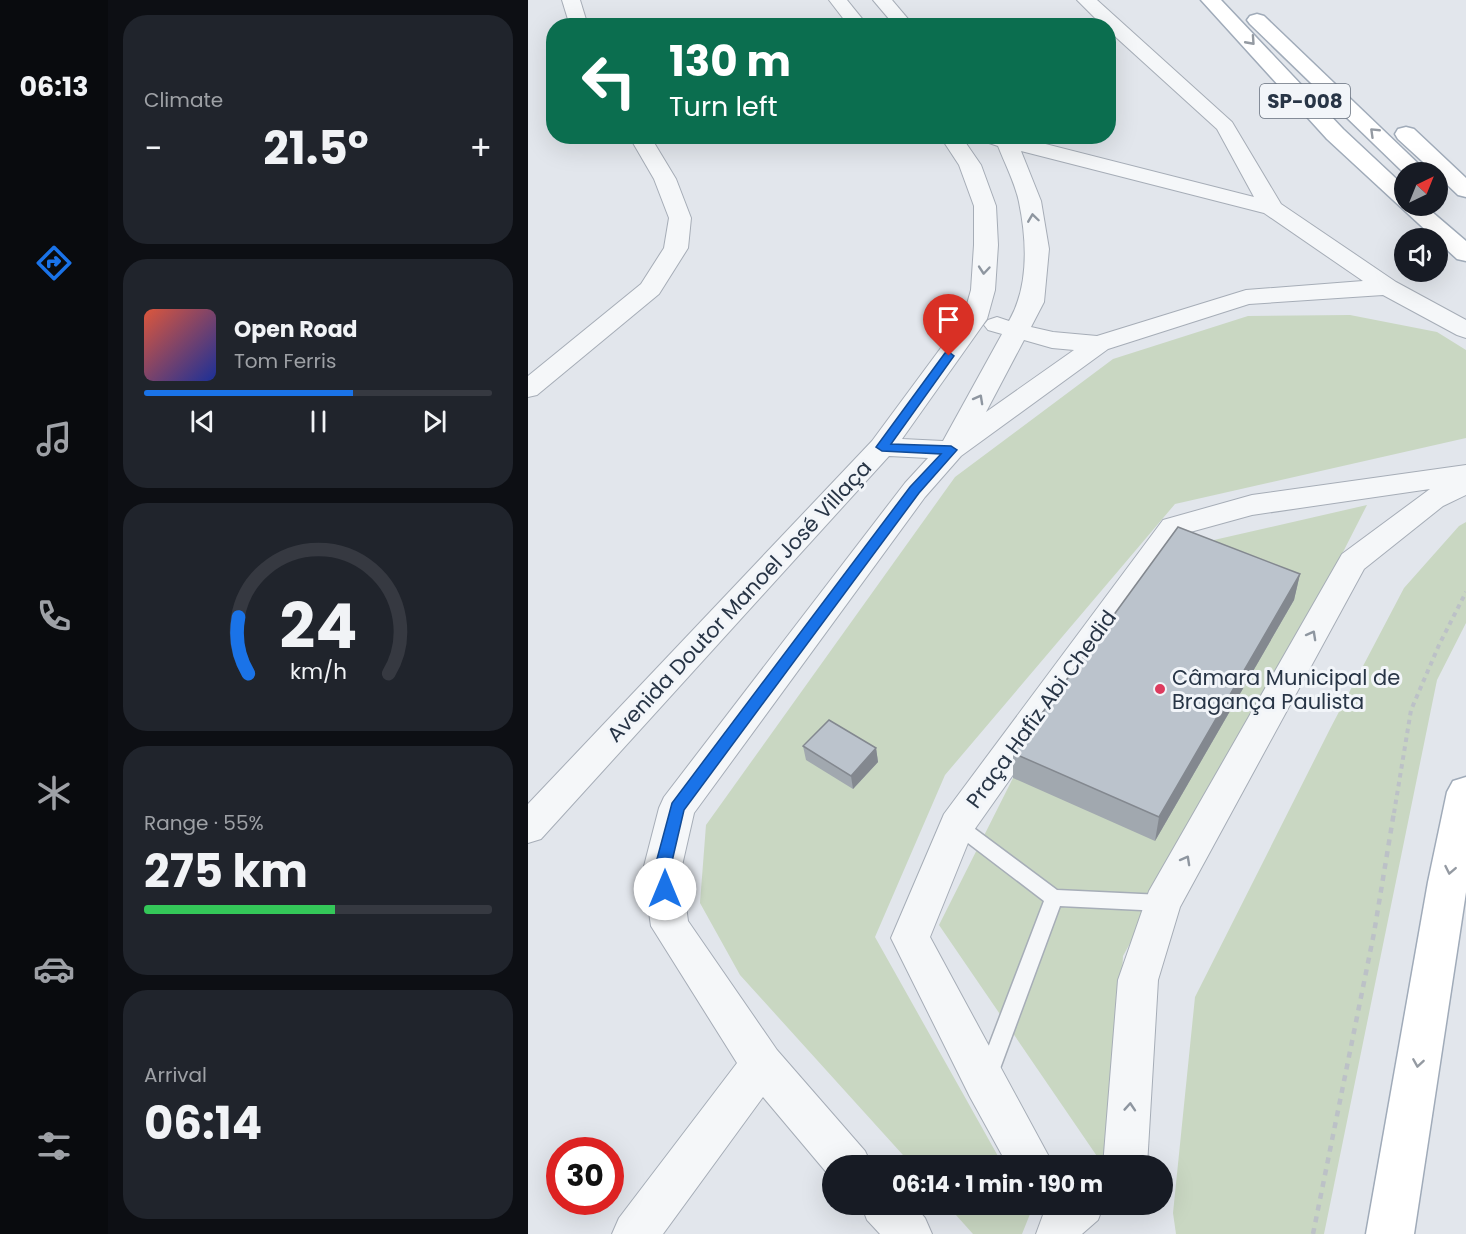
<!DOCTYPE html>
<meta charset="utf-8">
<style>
body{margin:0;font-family:Poppins,sans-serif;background:#20242c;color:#f1f3f6;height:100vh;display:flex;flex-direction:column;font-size:22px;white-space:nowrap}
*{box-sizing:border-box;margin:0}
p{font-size:20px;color:#9ea1a6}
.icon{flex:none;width:33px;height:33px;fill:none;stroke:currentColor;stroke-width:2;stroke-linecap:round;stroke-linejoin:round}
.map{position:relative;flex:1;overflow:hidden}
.side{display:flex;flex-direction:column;gap:15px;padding:15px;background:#0d0f14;width:420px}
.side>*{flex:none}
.top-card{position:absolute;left:18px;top:18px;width:570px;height:126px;border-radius:24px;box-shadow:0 6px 24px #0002;background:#0b6e4f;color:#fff;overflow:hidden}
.needle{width:39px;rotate:43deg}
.tools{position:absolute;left:866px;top:162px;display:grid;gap:12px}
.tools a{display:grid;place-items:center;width:54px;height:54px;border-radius:50%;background:#171b24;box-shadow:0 6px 24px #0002;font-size:30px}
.speed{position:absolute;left:18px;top:1137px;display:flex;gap:12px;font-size:30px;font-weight:700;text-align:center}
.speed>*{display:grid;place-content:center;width:78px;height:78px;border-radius:50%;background:#171b24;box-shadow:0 6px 24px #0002;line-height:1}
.speed .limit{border:9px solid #d22;background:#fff;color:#111}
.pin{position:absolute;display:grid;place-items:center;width:51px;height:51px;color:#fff;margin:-62px -26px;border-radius:50% 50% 50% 0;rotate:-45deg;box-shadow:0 0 6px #0007}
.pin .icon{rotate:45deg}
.me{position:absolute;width:66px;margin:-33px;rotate:0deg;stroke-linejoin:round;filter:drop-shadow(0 0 4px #0008)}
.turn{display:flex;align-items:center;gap:21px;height:126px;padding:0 24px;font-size:27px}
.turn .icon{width:78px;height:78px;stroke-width:2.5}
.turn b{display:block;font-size:42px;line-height:51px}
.big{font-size:45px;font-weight:700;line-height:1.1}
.side .card{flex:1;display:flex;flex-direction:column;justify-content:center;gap:9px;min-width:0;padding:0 21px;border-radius:24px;background:#20242c}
.side .dial{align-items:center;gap:0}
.dial svg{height:156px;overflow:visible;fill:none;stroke:#363941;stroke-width:7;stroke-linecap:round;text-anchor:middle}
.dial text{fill:#f1f3f6;stroke:none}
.song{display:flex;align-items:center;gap:18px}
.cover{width:72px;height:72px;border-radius:9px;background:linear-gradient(135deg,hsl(10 70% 55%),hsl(230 70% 35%))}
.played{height:6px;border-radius:3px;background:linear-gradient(90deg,#1a73e8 60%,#363941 60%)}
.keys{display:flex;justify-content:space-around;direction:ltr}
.heat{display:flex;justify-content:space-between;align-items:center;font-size:33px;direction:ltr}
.charge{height:9px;border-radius:4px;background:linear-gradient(90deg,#34c759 55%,#363941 0)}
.trip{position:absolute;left:294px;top:1155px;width:351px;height:60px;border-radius:30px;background:#171b24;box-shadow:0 6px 24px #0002;font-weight:700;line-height:60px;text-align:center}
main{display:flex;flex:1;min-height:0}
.tab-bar{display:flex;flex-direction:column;width:108px;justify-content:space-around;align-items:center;background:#090b0e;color:#9ea1a6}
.tab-bar .icon{width:42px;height:42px}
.tab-bar .active{color:#1a73e8}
.tab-bar b{font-size:27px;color:#f1f3f6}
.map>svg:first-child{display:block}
.green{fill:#c9d7c2}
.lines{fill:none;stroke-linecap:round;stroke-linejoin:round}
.service-casing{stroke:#a6adb7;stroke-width:3}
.minor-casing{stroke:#a6adb7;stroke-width:2}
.primary-casing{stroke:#a0abb9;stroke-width:3}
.path-far1{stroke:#bcc1c7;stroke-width:4;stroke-dasharray:4.5 4.5;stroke-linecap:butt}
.path{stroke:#bcc1c7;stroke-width:4.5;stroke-dasharray:6 6;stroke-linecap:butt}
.service{fill:#f5f7f9;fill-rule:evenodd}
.minor{fill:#f5f7f9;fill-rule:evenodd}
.primary{fill:#fff;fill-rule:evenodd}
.wall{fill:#a1a8af}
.shaded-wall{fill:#83888f}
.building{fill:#bbc3cc;stroke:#83888f;stroke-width:1.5}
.oneway{stroke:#949aa2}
.oneway2{stroke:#8e96a0}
.route{fill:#1a73e8;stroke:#114b97;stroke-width:1.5}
.poi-dot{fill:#dd3b5e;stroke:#f2f5f9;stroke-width:2}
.labels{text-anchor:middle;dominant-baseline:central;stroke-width:6;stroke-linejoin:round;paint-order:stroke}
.shield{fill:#f2f5f9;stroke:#656f7c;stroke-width:1.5}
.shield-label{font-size:20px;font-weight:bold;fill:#283546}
.street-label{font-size:21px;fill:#283546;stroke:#f2f5f9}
.poi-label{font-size:21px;fill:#283546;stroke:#f2f5f9;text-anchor:start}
</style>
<main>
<nav class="tab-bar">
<b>06:13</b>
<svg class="icon active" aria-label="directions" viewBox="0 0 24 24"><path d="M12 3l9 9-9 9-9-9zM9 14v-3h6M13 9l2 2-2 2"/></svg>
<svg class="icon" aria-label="music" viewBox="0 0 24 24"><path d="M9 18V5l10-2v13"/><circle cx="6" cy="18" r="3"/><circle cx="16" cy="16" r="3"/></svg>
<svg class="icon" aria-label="phone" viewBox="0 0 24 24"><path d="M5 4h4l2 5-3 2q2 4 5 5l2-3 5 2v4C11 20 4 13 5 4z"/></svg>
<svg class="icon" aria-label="climate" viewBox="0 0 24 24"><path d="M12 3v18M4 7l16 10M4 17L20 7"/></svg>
<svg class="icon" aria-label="car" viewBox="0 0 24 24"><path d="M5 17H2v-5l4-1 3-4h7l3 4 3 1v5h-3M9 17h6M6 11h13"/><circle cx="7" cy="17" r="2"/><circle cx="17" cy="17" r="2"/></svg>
<svg class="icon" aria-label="filters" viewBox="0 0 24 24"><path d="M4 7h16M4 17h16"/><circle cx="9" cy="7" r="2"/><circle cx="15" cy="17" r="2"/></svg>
</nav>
<section class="side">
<div class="card"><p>Climate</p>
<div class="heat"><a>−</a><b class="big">21.5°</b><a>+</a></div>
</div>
<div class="card">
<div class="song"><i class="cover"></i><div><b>Open Road</b><p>Tom Ferris</p></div></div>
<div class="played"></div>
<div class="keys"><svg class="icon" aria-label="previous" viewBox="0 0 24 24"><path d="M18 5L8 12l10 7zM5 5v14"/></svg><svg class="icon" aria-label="pause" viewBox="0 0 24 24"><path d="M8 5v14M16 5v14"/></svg><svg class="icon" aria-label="next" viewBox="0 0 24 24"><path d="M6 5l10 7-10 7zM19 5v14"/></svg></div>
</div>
<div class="card dial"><svg viewBox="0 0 100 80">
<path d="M14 69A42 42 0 1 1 86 69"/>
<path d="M14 69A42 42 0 0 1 9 40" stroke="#1a73e8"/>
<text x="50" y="56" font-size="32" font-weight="700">24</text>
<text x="50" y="72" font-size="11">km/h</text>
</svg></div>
<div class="card"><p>Range · 55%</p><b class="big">275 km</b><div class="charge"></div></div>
<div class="card"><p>Arrival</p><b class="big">06:14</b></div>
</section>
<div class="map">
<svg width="938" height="1234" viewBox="0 0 938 1234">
<rect width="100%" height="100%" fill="#e2e6ec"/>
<g class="green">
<path d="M822 315 909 332 938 350V438L647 504 417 775 347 937 475 1165H384L212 975 172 903 178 825 427 477 585 359 720 316Z"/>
<path d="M839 505 786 609 595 956 584 1165H575L411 925 485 778 664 545Z"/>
<path d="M938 522V623L909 680 796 1234H648L645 1213 667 997 803 727 876 588 931 526Z"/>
<path d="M419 1205H497L502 1214 494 1234H445Z"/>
</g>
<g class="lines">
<g class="service-casing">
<path id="service" d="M429 818 435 820 529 890 634 895 640 897 643 903 640 909 634 911 532 906 470 1074 467 1081 460 1084 453 1081 450 1074 516 901 423 830 420 825 423 820Z"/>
</g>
<g class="minor-casing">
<g id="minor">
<path d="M34 0H52L60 26H42Z"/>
<path d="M301 0H319L340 26H321Z"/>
<path d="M345 0H364L386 26H367Z"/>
<path d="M549 0H569L704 122 753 204 868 282 938 320V338L929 335 855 295 721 304 580 349 433 456 397 497 166 813 153 870 160 921 249 1050 337 1151 344 1166H304V1179L235 1097 135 1234H84L91 1218 209 1063 123 926 115 870 131 808 136 797 377 483 400 458 361 456 13 839 0 843V804L344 441 435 318 443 290 446 245V206L431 165 412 136H433L453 165 468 206 470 245 467 290 459 319 374 439 415 441 474 334 460 330 456 325 460 320 469 317 481 321C501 286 499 241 491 202 487 183 477 164 470 146L458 142 456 136H486L726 197 689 129 580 30V26H575ZM493 151 736 213 835 281 718 290 569 336 525 332 503 327 516 302 521 249 513 201ZM496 340 524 348 546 350 458 412Z"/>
<path d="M101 136H122L148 179 163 218 160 248 131 294 9 395 0 397V376L113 284 136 248 141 218 126 179Z"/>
<path d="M938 465V495L915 506 836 569 652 907 630 980 619 1166H575L590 980 621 891 814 554 902 489 724 515 655 534 444 833 402 937 526 1166H480L442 1097 363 938 416 814 635 520 724 495Z"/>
<path d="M333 1204H385L397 1218 404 1234H352L339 1220Z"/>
<path d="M519 1204H576L570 1220 554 1234H508Z"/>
</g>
</g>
<g class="primary-casing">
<g id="primary">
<path d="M673 0H693L815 129 876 186V206H897L938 241V261L929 259 799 139Z"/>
<path d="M729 14 736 16 899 172 876 173 722 24 719 20 722 16Z"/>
<path d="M878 127 886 129 938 178V197L930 195 909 175V172H906L870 139 867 134 870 129Z"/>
<path d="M938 777V892L886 1234H838L900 882 919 792 925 781Z"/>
</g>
</g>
<path class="path-far1" d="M866 813 883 710 911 645 938 592"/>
<path class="path" d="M785 1234 846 933 866 812"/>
<use href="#service" class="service"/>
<use href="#minor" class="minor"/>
<use href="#primary" class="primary"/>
</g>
<g class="wall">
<path d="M772 574 766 600 627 841 485 778V753Z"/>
<path d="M275 746 348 748 350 762 325 789 278 760Z"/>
</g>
<g class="shaded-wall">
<path d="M772 574 766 600 627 841 631 817Z"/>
<path d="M348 748 350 762 325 789 323 776Z"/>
</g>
<g class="building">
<path d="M650 527 772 574 631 817 485 753Z"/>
<path d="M301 720 348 748 323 776 275 746Z"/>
</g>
<defs><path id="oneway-chevron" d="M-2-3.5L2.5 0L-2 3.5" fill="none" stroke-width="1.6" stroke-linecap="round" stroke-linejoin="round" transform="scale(1.5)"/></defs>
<g class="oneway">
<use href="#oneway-chevron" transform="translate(723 41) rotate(48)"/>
<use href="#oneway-chevron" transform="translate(846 132) rotate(-136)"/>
<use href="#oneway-chevron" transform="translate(922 870) rotate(101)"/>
<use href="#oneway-chevron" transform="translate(890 1063) rotate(99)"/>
</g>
<g class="oneway2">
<use href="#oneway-chevron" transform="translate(505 218) rotate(-98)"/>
<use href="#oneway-chevron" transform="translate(456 270) rotate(95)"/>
<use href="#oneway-chevron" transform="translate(451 399) rotate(-61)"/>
<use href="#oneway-chevron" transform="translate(784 635) rotate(-61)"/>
<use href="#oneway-chevron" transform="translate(658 860) rotate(-61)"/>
<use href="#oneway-chevron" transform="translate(602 1107) rotate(-86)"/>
</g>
<path class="route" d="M421 352 426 356 363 444 423 446 429 450 391 493 156 810 142 870 145 889 143 894 137 896 131 894 126 870 144 803 382 487 413 454 354 451 348 447 417 353Z"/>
<circle class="poi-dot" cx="632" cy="689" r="6"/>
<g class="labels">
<rect class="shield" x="732" y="84" width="90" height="34" rx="4.5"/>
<g class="shield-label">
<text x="777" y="101">SP-008</text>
</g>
<g class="street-label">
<text transform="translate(211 601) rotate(-47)">Avenida Doutor Manoel José Villaça</text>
<text transform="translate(513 709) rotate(-54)">Praça Hafiz Abi Chedid</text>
</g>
<g class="poi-label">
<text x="644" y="677">Câmara Municipal de<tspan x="644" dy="24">Bragança Paulista</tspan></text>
</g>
</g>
</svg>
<div class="tools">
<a><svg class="needle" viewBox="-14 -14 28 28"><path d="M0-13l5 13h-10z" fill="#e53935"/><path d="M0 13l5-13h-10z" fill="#9ea1a6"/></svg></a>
<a><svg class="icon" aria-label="sound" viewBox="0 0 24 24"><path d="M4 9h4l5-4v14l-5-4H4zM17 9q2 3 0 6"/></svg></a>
</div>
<div class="speed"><div class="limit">30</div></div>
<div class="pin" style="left:421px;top:356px;background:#d93025"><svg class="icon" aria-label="arrive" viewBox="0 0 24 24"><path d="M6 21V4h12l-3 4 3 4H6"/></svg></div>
<svg class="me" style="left:137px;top:889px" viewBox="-20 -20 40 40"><circle r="19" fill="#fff"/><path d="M0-13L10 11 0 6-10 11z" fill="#1a73e8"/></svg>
<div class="trip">06:14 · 1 min · 190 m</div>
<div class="top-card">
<div class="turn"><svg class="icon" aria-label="left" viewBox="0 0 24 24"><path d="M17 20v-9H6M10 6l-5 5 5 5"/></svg><div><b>130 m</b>Turn left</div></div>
</div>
</div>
</main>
